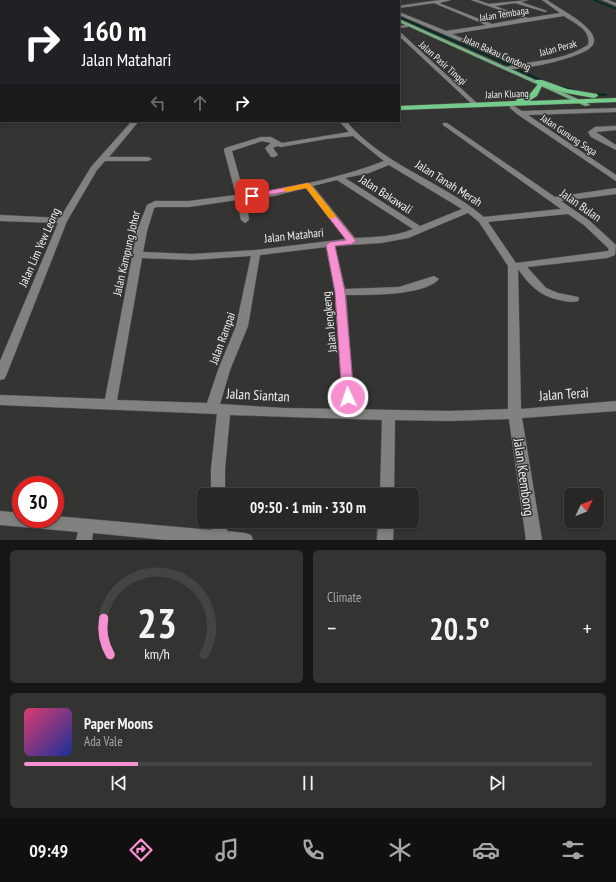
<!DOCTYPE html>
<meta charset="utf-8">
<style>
body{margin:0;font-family:"PT Sans Narrow",sans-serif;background:#333432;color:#f1f3f6;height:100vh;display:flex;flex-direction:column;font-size:15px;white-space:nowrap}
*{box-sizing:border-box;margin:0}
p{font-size:13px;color:#a4a6a7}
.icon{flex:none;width:22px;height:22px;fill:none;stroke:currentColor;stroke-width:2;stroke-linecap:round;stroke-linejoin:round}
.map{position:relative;height:540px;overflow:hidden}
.side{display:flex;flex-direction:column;gap:10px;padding:10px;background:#151615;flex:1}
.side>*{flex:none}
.banner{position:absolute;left:0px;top:0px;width:400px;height:122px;box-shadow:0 2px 6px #0003,0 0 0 1px #434443;background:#202124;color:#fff;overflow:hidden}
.needle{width:26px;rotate:47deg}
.controls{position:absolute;left:564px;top:488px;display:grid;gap:8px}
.controls a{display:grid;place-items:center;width:40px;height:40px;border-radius:6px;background:#272826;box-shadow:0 2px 6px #0003,0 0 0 1px #434443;font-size:20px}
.speed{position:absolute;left:12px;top:476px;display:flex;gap:8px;font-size:20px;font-weight:700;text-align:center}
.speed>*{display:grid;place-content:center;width:52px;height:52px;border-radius:50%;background:#272826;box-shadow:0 2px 6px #0003,0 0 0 1px #434443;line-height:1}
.speed .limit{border:6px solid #d22;background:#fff;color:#111}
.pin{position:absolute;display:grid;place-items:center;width:34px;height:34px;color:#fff;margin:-17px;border-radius:8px;box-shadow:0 2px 6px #0006}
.me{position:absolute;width:44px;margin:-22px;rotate:357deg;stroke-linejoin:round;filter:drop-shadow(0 0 3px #0008)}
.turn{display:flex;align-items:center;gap:14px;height:84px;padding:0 16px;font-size:18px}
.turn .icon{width:52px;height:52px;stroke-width:2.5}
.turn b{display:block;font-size:28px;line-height:34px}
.lanes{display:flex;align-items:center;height:38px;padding:0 16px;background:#0003;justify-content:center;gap:20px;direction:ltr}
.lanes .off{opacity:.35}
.big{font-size:30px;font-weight:600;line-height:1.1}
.side .widget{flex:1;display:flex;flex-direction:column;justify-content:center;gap:6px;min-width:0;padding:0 14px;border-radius:6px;background:#333432}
.side .dial{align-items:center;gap:0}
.dial svg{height:104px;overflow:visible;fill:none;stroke:#434443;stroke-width:7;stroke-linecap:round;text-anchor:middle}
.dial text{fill:#f1f3f6;stroke:none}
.song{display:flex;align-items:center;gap:12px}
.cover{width:48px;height:48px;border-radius:6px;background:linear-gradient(135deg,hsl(340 70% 55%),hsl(230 70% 35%))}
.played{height:4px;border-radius:2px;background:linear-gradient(90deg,#f690d1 20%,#434443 20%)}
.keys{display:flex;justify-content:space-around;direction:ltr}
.heat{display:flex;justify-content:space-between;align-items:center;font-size:22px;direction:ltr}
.side .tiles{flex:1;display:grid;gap:10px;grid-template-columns:1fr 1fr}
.widget:last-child{grid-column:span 2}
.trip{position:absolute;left:197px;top:488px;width:222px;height:40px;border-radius:6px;background:#272826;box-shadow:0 2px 6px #0003,0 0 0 1px #434443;font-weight:600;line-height:40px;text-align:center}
.dock{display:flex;height:64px;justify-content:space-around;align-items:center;background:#10100f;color:#a4a6a7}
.dock .icon{width:28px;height:28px}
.dock .on{color:#f690d1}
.dock b{font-size:18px;color:#f1f3f6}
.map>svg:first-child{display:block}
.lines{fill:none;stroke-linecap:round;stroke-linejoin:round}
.stream-far1{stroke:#002b24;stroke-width:1.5}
.stream{stroke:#002b24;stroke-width:2}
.minor-casing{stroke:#535451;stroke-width:1}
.major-casing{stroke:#535451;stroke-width:1}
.highway-casing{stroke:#535451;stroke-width:1}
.minor{fill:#81827f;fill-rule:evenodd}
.major{fill:#79ae86;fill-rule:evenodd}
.highway{fill:#74cb8b;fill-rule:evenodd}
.route{fill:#f690d1;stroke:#a05e88}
.slow{fill:#f59e0b}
.labels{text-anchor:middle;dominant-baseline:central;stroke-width:3;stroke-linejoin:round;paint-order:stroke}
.far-street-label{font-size:10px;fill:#eff0ee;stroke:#343532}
.street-label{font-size:12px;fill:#eff0ee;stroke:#343532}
.near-street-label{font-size:14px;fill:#eff0ee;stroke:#343532}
</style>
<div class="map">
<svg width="616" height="540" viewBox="0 0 616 540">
<rect width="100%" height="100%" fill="#343532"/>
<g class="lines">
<g class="stream-far1">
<path d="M339 0 341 1"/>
<path d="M360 0 362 1"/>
<path d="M594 0 616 9"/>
<path d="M399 17 500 61"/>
</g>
<g class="stream">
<path d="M498 60 509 65"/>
<path d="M517 69 544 82"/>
<path d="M561 87 573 90"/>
<path d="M594 94 606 95"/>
</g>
<g class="minor-casing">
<g id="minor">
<rect x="52" y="0" width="4" height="1"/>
<path d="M104 0H108L109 1H105Z"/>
<path d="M180 0H185L186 1H181Z"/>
<path d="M334 0H339L340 1H335Z"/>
<path d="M366 0H371L372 1H367Z"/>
<path d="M440 0H451L439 3 492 24 523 18 471 0H477L489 4 528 0 521 2 547 11 545 12 515 3 495 6 528 18 560 13 542 0H547C558 8 588 23 593 36 595 39 594 45 591 47 581 58 520 71 505 69V67L516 65 399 15V12L446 31 486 25 434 3 399 8V6ZM564 16C574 23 592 30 588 45 569 57 548 60 526 63L523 64 452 34Z"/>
<path d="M602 0H608L616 3V6Z"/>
<rect x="0" y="21" width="1" height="2"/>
<path d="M406 25 408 27 399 28V26Z"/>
<path d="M399 31 478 104V106H474L399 36Z"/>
<rect x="0" y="46" width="1" height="4"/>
<path d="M0 70H1L0 75Z"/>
<path d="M510 106H514L522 111 616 108V112L528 115 616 175V181L517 114 510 108Z"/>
<path d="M132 121H139L109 157H148L152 159 148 161H105L97 170 67 221 6 376 4 379 0 380V361L58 223 0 221V215L60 218 91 167Z"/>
<path d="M339 121H346C383 165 441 181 484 217L561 209 443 125V123H447L555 197 616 188V194L561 201 590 221 616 245 615 255 607 258 527 267 546 288 558 293 578 297 579 299 578 301C572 303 565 301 559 300 540 296 529 285 518 269L521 409 616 401V411L522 418 542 540H526L509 419 449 421 395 420 394 495H380L382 420 230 415 225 469V495H211V469L217 414 0 405V395L105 399 137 231 147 205 155 201H189L236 195 224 150 225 148 261 137H271L282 143 349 132ZM353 136 384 161C340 178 291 188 244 194L232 151 262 141 271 143 265 148 271 157H274L278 155 273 148 277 146 281 147 326 139ZM389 165 462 209 420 226 345 178 369 173ZM337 180 413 229C394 237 375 237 355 238L313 186ZM306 188 346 239 256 250 192 254 143 252 147 231 154 208 157 207H189L237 200 241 220 245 223 249 220 246 199 274 196ZM468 213 479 222 508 266V409L449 411 284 408 220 404 230 370 248 326 260 255 326 247 335 292 342 397 344 400 348 402 352 400 354 397 346 295C366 295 425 296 439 279L434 276 399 287 345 289 335 246 381 243 408 238ZM568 214 584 225 609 249 608 251 516 263 488 222ZM251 256 236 326 218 370 207 403 117 400 142 258 192 260Z"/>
<path d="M616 126V130L596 132 616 145V150L591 137 588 132 595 127Z"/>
<path d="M0 511 21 513V519H55V516L211 530V521H227V531L245 533 251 535 253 540H166L93 533 92 540H76L78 532 0 525Z"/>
<path d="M378 521H394L393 540H377Z"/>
</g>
</g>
<g class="major-casing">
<g id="major">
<path d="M351 0H357L358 1H352Z"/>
<path d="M399 19 589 104 590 105 585 106 399 22Z"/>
</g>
</g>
<g class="highway-casing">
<g id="highway">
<rect x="0" y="74" width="1" height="4"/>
<path d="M536 80H542L567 89 597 94 598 96 594 98 566 93 542 86 537 96 529 101 616 98V102L399 110V106L516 101 517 99 529 95 538 84 535 82Z"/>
</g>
</g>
<use href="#minor" class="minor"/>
<use href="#major" class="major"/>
<use href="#highway" class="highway"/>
</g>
<path class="route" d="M308 183 310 184 356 241 352 244 335 246 345 292 354 397 352 400 348 401 344 400 342 397 335 292 326 245 330 242 346 240 306 188 252 198 248 196 252 194Z"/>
<path class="slow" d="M308 183 310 184 335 215V218H329L306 188 287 192 283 190 284 188Z"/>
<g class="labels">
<g class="far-street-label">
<text transform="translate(504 14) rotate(-9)">Jalan Tembaga</text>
<text transform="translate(558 48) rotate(-15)">Jalan Perak</text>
<text transform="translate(497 53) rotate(24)">Jalan Bakau Condong</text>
<text transform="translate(443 63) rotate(42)">Jalan Pasir Tinggi</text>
<text transform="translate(507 94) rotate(-2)">Jalan Kluang</text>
<text transform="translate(569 135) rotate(34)">Jalan Gunung Soga</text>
</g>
<g class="street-label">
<text transform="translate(449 183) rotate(32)">Jalan Tanah Merah</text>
<text transform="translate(386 194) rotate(33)">Jalan Bakawali</text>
<text transform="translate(581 205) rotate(35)">Jalan Bulan</text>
<text transform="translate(294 235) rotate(-6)">Jalan Matahari</text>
<text transform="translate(39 247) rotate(-66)">Jalan Lim Yew Leong</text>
<text transform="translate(126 253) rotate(-77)">Jalan Kampung Johor</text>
<text transform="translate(329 322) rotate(-96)">Jalan Jengkeng</text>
<text transform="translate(222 338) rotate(-70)">Jalan Rampai</text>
</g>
<g class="near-street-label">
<text transform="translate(564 394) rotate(-4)">Jalan Terai</text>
<text transform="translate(258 395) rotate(3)">Jalan Siantan</text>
<text transform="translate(524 477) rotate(82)">Jalan Keembong</text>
</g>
</g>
</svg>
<div class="controls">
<a><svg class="needle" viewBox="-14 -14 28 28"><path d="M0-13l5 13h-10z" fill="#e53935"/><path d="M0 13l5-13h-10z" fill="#a4a6a7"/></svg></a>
</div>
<div class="speed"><div class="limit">30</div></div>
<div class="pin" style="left:252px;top:196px;background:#d93025"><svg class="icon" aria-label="arrive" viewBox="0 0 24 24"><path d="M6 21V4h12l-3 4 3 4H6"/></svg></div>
<svg class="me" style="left:348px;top:397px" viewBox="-20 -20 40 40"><circle r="17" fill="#f690d1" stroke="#fff" stroke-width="3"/><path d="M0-11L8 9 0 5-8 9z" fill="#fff"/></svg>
<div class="trip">09:50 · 1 min · 330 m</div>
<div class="banner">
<div class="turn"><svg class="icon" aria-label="right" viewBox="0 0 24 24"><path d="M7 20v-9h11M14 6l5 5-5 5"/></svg><div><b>160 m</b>Jalan Matahari</div></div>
<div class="lanes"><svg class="icon off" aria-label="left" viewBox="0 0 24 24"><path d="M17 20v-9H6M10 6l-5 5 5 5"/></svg><svg class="icon off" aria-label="ahead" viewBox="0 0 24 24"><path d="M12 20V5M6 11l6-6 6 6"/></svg><svg class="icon" aria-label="right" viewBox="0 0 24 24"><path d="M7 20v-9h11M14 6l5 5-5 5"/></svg></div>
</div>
</div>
<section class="side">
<div class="tiles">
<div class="widget dial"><svg viewBox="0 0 100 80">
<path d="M14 69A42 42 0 1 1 86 69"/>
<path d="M14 69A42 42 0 0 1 9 41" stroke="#f690d1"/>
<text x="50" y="56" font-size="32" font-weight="700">23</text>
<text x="50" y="72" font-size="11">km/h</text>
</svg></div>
<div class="widget"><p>Climate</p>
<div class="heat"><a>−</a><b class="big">20.5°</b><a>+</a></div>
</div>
<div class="widget">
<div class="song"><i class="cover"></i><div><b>Paper Moons</b><p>Ada Vale</p></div></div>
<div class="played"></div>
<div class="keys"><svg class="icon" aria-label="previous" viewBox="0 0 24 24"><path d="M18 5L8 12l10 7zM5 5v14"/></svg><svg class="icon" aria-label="pause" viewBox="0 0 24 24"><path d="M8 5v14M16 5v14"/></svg><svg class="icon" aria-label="next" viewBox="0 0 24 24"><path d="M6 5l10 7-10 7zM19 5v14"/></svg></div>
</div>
</div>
</section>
<nav class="dock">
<b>09:49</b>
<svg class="icon on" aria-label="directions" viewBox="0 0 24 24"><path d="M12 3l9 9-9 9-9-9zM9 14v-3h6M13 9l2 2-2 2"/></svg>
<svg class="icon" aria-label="music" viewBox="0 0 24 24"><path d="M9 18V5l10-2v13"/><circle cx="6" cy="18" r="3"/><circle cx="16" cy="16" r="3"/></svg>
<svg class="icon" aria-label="phone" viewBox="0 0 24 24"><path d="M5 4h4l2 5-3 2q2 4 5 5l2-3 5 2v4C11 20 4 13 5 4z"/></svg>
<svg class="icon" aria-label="climate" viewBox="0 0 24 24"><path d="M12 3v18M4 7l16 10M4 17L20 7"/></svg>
<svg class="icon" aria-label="car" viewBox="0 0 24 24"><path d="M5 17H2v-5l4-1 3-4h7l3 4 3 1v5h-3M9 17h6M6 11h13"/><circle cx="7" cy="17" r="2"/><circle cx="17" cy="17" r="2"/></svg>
<svg class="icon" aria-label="filters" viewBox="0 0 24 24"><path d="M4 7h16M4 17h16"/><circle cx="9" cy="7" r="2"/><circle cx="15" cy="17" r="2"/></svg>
</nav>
